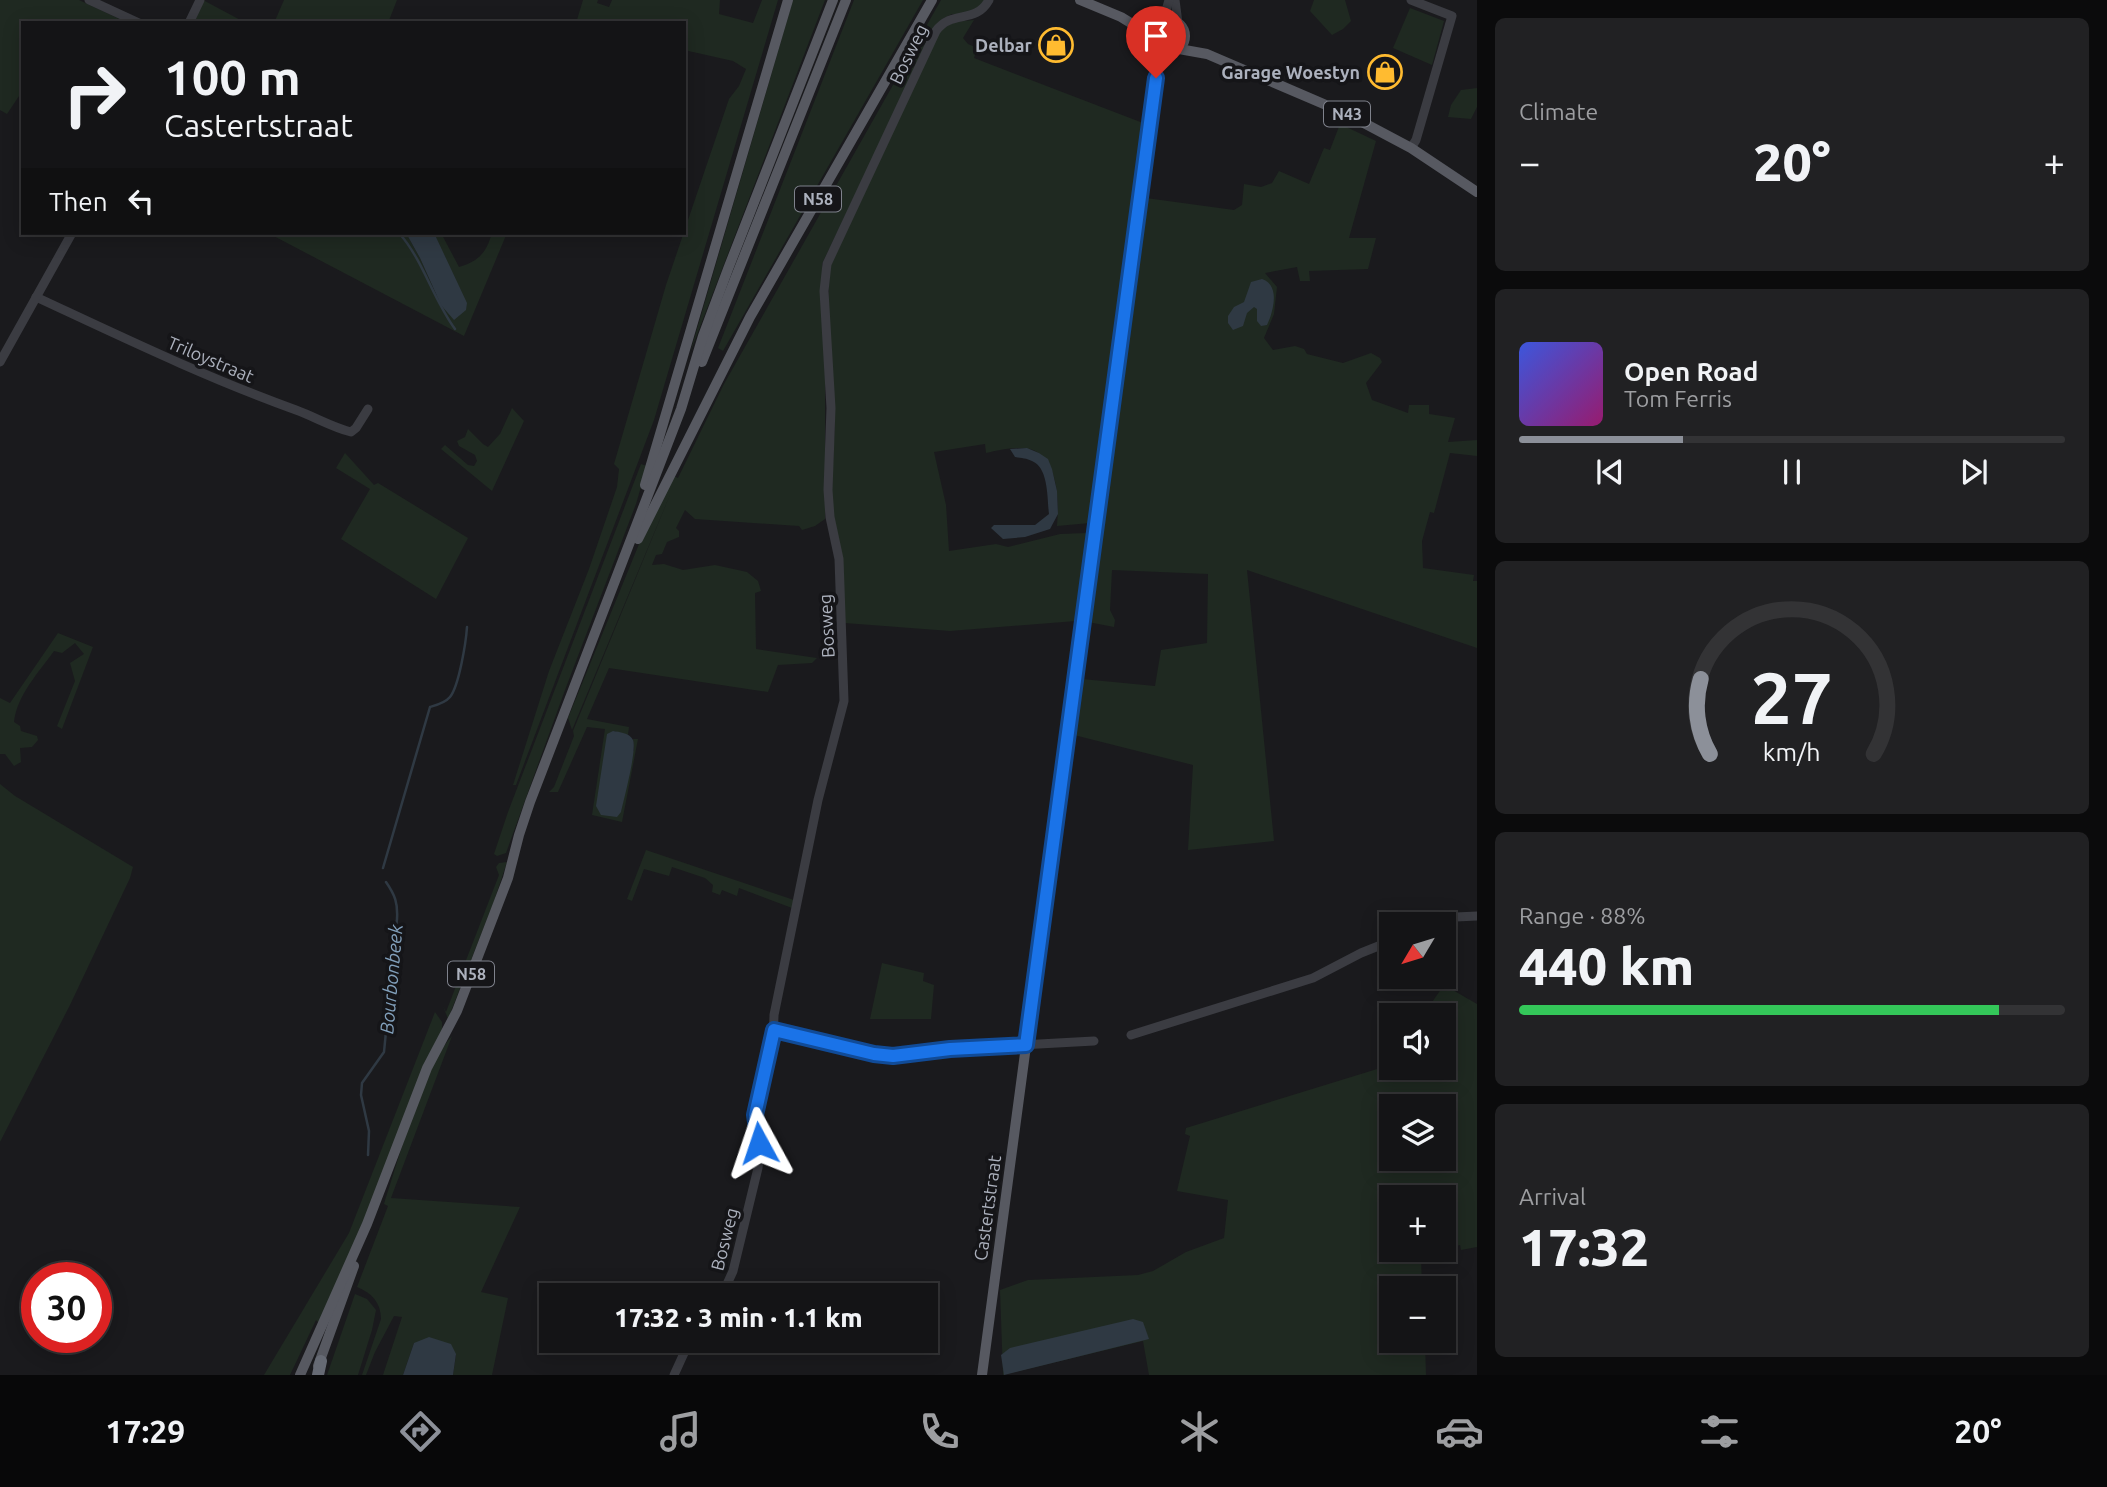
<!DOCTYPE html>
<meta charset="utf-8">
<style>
body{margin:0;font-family:Ubuntu,sans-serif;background:#212123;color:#f1f3f6;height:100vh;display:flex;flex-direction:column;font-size:26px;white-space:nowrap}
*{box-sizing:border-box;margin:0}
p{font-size:23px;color:#9d9ea1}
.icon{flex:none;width:38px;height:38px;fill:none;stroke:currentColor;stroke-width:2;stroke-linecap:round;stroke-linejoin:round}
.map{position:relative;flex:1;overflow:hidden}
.side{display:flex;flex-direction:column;gap:18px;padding:18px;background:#0b0b0c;width:630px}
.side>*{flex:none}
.banner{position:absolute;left:21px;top:21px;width:665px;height:214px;border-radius:0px;box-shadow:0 4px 18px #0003,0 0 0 2px #333335;background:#141416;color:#f1f3f6;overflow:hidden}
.needle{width:46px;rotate:232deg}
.buttons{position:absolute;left:1379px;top:912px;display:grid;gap:14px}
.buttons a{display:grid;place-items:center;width:77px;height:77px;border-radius:0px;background:#141416;box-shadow:0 4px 18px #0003,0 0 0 2px #333335;font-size:35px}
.speed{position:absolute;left:21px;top:1262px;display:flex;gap:14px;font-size:35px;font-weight:700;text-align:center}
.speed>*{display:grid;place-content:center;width:91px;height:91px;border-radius:50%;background:#141416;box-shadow:0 4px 18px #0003,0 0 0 2px #333335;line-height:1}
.speed .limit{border:10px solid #d22;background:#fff;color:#111}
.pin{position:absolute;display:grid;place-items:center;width:60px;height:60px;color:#fff;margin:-72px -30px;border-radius:50% 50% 50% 0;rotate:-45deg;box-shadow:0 0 7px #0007}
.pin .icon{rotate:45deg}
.me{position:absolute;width:77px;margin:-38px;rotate:355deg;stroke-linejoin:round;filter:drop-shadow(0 0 5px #0008)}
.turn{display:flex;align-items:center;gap:24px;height:147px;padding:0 28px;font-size:32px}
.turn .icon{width:91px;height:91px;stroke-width:2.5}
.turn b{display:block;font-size:49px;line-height:60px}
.then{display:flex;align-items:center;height:66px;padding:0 28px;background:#0003;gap:14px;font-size:26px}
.big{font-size:52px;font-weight:800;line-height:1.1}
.side .widget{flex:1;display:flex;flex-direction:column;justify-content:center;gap:10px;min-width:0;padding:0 24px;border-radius:10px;background:#212123}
.side .dial{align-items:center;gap:0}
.dial svg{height:182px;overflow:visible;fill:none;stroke:#333335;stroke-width:7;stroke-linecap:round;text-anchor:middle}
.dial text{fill:#f1f3f6;stroke:none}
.song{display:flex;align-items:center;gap:21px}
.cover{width:84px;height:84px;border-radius:10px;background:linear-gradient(135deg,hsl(230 70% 55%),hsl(320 70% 35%))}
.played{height:7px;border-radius:4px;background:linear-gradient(90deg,#8c9099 30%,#333335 30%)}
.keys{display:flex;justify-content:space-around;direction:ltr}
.heat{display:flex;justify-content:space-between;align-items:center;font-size:38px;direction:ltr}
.charge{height:10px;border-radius:5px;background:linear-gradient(90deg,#34c759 88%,#333335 0)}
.trip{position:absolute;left:539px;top:1283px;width:399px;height:70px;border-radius:0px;background:#141416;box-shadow:0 4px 18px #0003,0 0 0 2px #333335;font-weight:800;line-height:70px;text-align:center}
.dock{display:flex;height:112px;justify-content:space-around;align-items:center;background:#080809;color:#9d9ea1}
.dock .icon{width:49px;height:49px}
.dock .selected{color:#8c9099}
.dock b{font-size:32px;color:#f1f3f6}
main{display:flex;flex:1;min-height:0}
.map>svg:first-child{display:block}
.green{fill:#1f2921;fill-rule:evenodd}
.water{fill:#2f3943}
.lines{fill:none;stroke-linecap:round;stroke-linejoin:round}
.stream{stroke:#2f3943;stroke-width:2.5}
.minor{stroke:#3b3c42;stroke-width:9}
.major{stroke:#575961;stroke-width:10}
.highway{stroke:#666a74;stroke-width:12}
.route-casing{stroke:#114b97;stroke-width:18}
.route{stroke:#1a73e8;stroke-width:12}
.labels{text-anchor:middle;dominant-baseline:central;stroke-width:7;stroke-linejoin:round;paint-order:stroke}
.shield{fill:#151518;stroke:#7f828c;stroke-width:2}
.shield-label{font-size:16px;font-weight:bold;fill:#acb1bd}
.poi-label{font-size:18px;font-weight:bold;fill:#acb1bd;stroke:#151518;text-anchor:end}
.street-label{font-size:18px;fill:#acb1bd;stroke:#151518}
.water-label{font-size:19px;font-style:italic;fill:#819fba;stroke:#151518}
</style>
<main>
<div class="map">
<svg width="1477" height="1375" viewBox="0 0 1477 1375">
<rect width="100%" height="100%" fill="#1a1a1d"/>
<g class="green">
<path d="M0 0H79L128 23H23V90L7 114 0 110Z"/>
<path d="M203 0 246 23H192Z"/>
<path d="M284 0H397L388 23H274Z"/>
<path d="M583 0H598L597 3 609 7 612 0H720L719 14 753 23 762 0H778L654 420 516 785H513L549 671 589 569 617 487 619 469 614 464 666 285 729 99 739 86 746 69 733 61 684 50V23H576Z"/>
<path d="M793 0H825L690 353Z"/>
<path d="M854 0H923L723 351 718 348Z"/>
<path d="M941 0H985L980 8 960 15 952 14 942 19 934 29 822 264 825 346V519L815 526 802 530 799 526 695 519 685 510 676 528 679 531V537L667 542 662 554 656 555 652 565 664 564 683 570 715 565 747 572 758 581 761 591 755 593 756 649 817 658 812 663 778 665 768 692 609 668 587 719 629 727 628 735 613 731 634 751 633 739H638L622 822 592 815 605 729 587 727 558 792H549L554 787 574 736 573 731 672 490 572 730 568 718 648 522 671 475 678 478 724 384Z"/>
<path d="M1314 0H1345L1351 21 1343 29 1332 35 1310 11Z"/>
<path d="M1410 8 1444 21 1432 65 1393 48Z"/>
<path d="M974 20 963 38 968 44 977 48 974 58 1143 123 1090 523 1057 526C1059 502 1059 457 1030 449 1016 446 999 450 986 453L985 444 934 452 946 505 949 551 996 544 1008 547 1060 534 1087 533 1076 621 950 631 845 623 831 509 835 419 828 303 830 267 940 31 953 22Z"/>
<path d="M1477 88V107L1471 119 1448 117 1451 105 1461 90Z"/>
<path d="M1340 124 1376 141 1349 238H1376L1368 269 1309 271 1310 281H1300L1297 267 1265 273 1277 287 1274 314 1264 338 1273 350 1295 346 1304 349 1307 354 1343 363 1371 353 1380 358 1382 362 1366 383 1372 400 1408 413 1409 405H1429V414L1455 418 1448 442 1477 440V456L1450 453 1434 513 1430 512 1422 541 1423 568 1474 575 1473 581H1477V648L1247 570 1274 841 1188 850 1193 765 1074 735 1082 679 1155 686 1161 650 1207 643 1208 574 1112 570 1110 610 1115 620 1114 627 1088 622 1146 198 1234 210 1242 205 1244 184 1261 187 1272 183 1279 171 1309 184 1324 148 1330 150Z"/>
<path d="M268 233H406L420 258 441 305 453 276 433 233H441L459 267C479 261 486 253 492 233H507L464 336Z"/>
<path d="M512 408 524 421 492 491 441 449 445 445 468 465 474 466 477 461 475 455 459 446 457 441 465 437 468 429 483 444 488 447 500 434Z"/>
<path d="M345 453 374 485 378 483 468 538 436 599 341 539 370 489 336 468Z"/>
<path d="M641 464 647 466 636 504 565 690 506 853 497 856 494 854 508 812Z"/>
<path d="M58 633 93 647 62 729 57 726 75 681 70 663 84 654 75 643 62 653 54 651C39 672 17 695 14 722L20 726 21 731 37 736 38 740 32 747 20 748 21 762 14 766 5 754H0V698L10 703Z"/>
<path d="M0 784 15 796 133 867 130 878 70 1005 0 1142Z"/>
<path d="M646 850 794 900 792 908 739 888 737 896 722 890 720 895 712 892 713 885 705 878 672 867 669 876 644 869 632 901 627 899Z"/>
<path d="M507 862 494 901 448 1019 443 1006 446 1012 499 875 496 867 499 863Z"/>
<path d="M882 963 924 973 923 981 934 985 931 1019H870Z"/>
<path d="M1444 985 1477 1004V1247L1461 1250 1460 1245 1444 1249V1245L1448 1244V1221L1444 1223V1197H1391V1250H1444L1421 1257 1422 1288H1391V1340L1425 1341 1426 1375H1149L1143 1341 1003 1375 1000 1290 1028 1280 1138 1275 1153 1271 1186 1252 1224 1238 1228 1200 1177 1191 1190 1136 1185 1134 1186 1128 1387 1066 1391 1061V1068H1444V1015H1423ZM1391 1106H1444V1158H1391Z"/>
<path d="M435 1012 442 1022V1031L350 1255 319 1323 316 1320 290 1375H264L349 1233Z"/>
<path d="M452 1036 391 1198 520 1207 481 1292 508 1298 492 1375H453L456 1355 414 1343 403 1375H383L402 1317 394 1316 375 1352 366 1375H362L381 1319C381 1303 372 1293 357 1287L388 1206 384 1204C398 1162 424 1065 452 1036Z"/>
<path d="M355 1294 367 1299 376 1310 372 1330 358 1375H327Z"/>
</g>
<g class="water">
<path d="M406 233H433L435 235 467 303 466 310 454 320 441 305 420 258Z"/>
<path d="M1262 279C1280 285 1274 310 1267 325L1261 326 1257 321V309L1254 307 1247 313 1243 326 1233 330 1228 323V316L1234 307 1244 302 1251 282Z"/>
<path d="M1027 448 1039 453 1048 459 1052 469 1057 491 1058 514 1050 529 1025 537 1003 539 991 528 994 525H1035L1049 514C1047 499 1049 468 1032 461 1027 458 1020 458 1015 457L1010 449Z"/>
<path d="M613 731C619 732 630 733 633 740 637 750 624 799 621 812L617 817 601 815 596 806 607 734Z"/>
<path d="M1133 1319 1143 1322 1149 1339 1004 1375 1001 1355 1010 1348Z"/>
<path d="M429 1337 451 1344 456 1354 453 1375H403L414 1343Z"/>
</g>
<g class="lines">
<g class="stream">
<path d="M399 233C423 260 433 299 455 329"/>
<path d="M383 868 430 707C437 705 445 703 450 697 459 686 466 642 467 627"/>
<path d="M368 1155 369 1131 361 1095 362 1083 384 1052 397 919C398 903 395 895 386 882"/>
</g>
<g class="minor">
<path d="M89 0 139 23"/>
<path d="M1175 0 1178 23"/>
<path d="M1163 21 1169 0"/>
<path d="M189 23 200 0"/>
<path d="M1411 148 1416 140 1452 16 1411 0"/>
<path d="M36 297C122 337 207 378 296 410 315 417 332 427 351 432L356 428 368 409"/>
<path d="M0 362 72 233"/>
<path d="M1437 924 1456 917 1477 916"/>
<path d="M774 1030 874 1054 893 1056 950 1049 1094 1041"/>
<path d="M1131 1035 1313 978 1361 953 1391 941"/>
<path d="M722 1295 733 1271 758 1168C761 1149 754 1132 755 1113 758 1080 774 1049 774 1015L818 800 844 701 839 559 830 517 828 490 831 408 824 291 827 264 936 31C952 9 975 25 989 0"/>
<path d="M674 1375 690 1340"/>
</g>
<g class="major">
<path d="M1080 0 1121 17 1152 36"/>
<circle cx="1169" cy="36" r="16"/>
<path d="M1179 49 1207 54 1347 114 1411 148 1477 192"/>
<path d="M702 362 846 0"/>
<path d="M645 485 788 0"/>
<path d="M638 539 750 317 932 0"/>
<path d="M318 1366 354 1266"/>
<path d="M300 1375 367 1224 427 1068 457 1011 508 878 519 835 530 802 681 409 703 336 728 269 833 0"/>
<path d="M982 1375 1155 81 1157 47"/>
</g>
<path class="highway" d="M318 1375 321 1361"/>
</g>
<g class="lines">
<g class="route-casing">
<path id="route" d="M759 1143 755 1115 774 1030 874 1054 893 1056 950 1049 1026 1045 1156 78"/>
</g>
<use href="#route" class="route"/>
</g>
<defs>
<g id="shop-ring" transform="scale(1.75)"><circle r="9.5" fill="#151518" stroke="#ffbb30" stroke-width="1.5"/><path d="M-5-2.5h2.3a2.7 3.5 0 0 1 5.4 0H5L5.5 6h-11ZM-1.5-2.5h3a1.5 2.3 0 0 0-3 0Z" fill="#ffbb30"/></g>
</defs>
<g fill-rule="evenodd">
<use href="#shop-ring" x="1056" y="45"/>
<use href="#shop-ring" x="1385" y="72"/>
</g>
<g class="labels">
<g class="shield">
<rect x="1324" y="101.5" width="46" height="25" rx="5"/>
<rect x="795" y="186.5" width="46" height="25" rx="5"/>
<rect x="448" y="961.5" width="46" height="25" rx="5"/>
</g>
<g class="shield-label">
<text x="1347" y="114">N43</text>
<text x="818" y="199">N58</text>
<text x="471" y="974">N58</text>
</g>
<g class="poi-label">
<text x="1032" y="45">Delbar</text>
<text x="1360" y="72">Garage Woestyn</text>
</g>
<g class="street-label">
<text transform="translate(908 54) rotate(-64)">Bosweg</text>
<text transform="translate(211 359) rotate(23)">Triloystraat</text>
<text transform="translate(826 626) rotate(-93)">Bosweg</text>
<text transform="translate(987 1208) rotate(-82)">Castertstraat</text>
<text transform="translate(724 1239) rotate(-76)">Bosweg</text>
</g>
<g class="water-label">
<text transform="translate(391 979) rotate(-85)">Bourbonbeek</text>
</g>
</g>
</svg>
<div class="buttons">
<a><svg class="needle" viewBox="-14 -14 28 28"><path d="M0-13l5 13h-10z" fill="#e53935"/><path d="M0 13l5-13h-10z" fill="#9d9ea1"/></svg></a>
<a><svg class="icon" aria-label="sound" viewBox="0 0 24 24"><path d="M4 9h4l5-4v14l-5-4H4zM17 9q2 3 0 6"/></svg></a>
<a><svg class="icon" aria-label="layers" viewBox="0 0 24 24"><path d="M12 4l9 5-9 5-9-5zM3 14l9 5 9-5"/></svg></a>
<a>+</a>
<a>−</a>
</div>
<div class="speed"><div class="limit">30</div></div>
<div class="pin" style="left:1156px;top:78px;background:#d93025"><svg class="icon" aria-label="arrive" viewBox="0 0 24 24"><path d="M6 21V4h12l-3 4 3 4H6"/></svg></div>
<svg class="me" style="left:759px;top:1143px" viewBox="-20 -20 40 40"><path d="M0-17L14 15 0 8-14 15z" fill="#1a73e8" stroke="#fff" stroke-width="4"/></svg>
<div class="trip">17:32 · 3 min · 1.1 km</div>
<div class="banner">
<div class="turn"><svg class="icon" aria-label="right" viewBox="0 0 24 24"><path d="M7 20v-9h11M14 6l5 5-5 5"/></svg><div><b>100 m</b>Castertstraat</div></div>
<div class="then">Then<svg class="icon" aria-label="left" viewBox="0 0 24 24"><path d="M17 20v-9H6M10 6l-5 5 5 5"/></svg></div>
</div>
</div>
<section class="side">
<div class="widget"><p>Climate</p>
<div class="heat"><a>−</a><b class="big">20°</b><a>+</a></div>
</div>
<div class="widget">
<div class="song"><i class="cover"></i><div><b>Open Road</b><p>Tom Ferris</p></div></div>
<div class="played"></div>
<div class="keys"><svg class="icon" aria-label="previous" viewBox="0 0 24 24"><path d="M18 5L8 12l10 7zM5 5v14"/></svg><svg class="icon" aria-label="pause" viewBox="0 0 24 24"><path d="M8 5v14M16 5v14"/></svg><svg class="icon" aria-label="next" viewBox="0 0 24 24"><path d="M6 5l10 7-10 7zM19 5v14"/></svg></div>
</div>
<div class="widget dial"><svg viewBox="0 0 100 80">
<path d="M14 69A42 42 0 1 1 86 69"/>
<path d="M14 69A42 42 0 0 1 10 36" stroke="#8c9099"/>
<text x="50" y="56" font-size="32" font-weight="700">27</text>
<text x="50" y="72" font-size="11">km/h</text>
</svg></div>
<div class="widget"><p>Range · 88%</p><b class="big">440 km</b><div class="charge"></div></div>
<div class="widget"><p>Arrival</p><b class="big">17:32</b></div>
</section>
</main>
<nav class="dock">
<b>17:29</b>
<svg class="icon selected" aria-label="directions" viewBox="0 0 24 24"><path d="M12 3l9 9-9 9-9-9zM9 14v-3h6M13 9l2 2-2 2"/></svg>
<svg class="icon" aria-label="music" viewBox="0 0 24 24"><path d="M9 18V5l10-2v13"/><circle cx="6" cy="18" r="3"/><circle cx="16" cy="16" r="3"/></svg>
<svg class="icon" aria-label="phone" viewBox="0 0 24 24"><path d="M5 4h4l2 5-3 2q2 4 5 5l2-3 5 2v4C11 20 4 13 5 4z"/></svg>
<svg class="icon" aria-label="climate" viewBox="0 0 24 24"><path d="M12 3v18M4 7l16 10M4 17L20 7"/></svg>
<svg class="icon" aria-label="car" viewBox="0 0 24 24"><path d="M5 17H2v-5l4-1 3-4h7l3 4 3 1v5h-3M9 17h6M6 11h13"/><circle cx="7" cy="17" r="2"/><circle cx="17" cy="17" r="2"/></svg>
<svg class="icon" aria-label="filters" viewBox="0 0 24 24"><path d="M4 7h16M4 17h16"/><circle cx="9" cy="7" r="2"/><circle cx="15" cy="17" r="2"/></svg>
<b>20°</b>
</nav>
